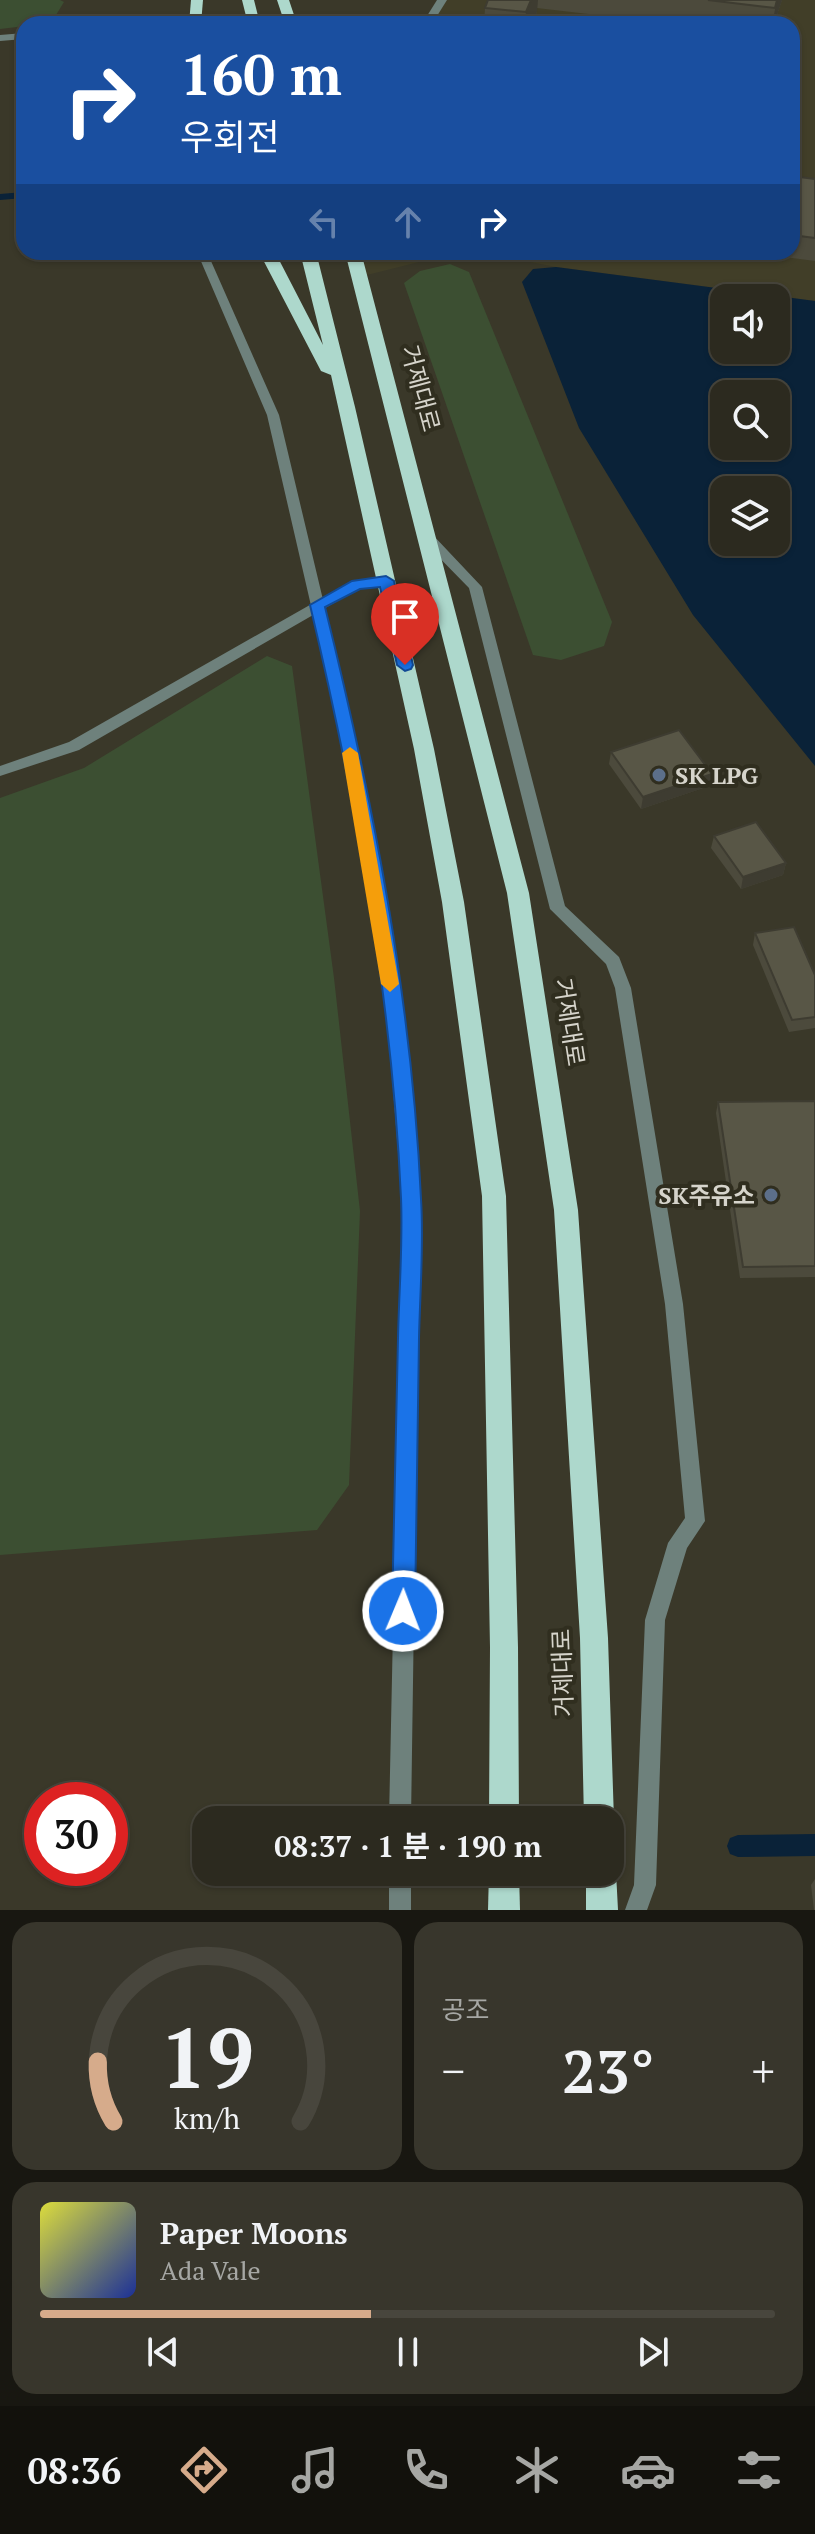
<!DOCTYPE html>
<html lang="ko">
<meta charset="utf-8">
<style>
body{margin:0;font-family:"PT Serif","Noto Sans KR",serif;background:#38362c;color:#f1f3f6;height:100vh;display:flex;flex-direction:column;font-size:30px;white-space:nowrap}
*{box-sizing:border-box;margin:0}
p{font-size:26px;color:#a6a7a4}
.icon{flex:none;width:44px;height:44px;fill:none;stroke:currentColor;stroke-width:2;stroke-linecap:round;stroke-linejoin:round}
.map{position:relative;height:1910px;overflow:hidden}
.details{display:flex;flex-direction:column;gap:12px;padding:12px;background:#181711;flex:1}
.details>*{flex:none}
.banner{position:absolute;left:16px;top:16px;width:784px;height:244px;border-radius:24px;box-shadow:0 2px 6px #0004,0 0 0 2px #48463d;background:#1a4fa0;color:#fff;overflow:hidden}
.controls{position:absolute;left:710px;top:284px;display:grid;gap:16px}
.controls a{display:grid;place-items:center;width:80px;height:80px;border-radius:16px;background:#2c2a1f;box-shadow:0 2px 6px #0004,0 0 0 2px #48463d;font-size:40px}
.speed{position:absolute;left:24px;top:1782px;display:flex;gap:16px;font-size:40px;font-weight:700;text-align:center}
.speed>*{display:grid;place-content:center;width:104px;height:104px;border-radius:50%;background:#2c2a1f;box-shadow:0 2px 6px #0004,0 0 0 2px #48463d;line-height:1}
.speed .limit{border:12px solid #d22;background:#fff;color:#111}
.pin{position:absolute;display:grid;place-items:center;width:68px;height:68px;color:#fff;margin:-82px -34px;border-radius:50% 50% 50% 0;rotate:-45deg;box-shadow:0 0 8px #0007}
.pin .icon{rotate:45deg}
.me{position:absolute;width:88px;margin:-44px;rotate:1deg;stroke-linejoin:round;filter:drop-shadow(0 0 6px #0008)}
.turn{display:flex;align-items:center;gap:28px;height:168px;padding:0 32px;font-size:36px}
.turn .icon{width:104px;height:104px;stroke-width:2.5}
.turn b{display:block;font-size:56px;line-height:68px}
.lanes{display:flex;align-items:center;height:76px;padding:0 32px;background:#0003;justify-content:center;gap:40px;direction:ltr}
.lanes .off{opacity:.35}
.big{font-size:60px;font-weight:700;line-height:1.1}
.details .widget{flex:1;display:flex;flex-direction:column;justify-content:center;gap:12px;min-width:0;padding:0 28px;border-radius:24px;background:#38362c}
.details .dial{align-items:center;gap:0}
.dial svg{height:208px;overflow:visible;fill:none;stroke:#48463d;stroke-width:7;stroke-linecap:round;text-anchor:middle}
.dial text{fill:#f1f3f6;stroke:none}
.song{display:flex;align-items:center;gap:24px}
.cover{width:96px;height:96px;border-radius:12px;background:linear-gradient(135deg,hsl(60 70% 55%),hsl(230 70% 35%))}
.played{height:8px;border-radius:4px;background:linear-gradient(90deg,#d6ab8b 45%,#48463d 45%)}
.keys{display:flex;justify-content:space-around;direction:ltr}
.heat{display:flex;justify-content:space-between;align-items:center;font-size:44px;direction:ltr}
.details .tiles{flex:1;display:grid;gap:12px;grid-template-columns:1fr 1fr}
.widget:last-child{grid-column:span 2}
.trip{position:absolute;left:192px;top:1806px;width:432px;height:80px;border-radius:24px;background:#2c2a1f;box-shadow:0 2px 6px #0004,0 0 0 2px #48463d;font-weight:700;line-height:80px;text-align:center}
.tab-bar{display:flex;height:128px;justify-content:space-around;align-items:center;background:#12110c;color:#a6a7a4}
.tab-bar .icon{width:56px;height:56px}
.tab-bar .active{color:#d6ab8b}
.tab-bar b{font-size:36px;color:#f1f3f6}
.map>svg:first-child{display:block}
.built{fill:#413e28}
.green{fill:#3c4f32}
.water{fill:#0a2238;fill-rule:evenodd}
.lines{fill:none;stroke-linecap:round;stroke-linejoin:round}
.stream{fill:#0a2238;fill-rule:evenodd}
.service{fill:#6e817c;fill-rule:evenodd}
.minor{fill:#6e817c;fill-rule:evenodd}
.tertiary{fill:#6e817c;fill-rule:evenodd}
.trunk{fill:#add8cc;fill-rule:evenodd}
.wall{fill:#4c4a3c}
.shaded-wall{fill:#3e3c31}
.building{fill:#585646;stroke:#3e3c31;stroke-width:2}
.route{fill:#1a73e8;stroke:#114b97;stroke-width:2}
.slow{fill:#f59e0b}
.service-dot{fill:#5c6f8a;stroke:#302e1f;stroke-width:3}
.labels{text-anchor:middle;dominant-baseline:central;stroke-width:8;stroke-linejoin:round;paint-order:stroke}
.street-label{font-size:24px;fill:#d6d4cb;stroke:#302e1f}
.poi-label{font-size:24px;font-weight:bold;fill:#d6d4cb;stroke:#302e1f;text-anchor:start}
</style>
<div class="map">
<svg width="815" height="1910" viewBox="0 0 815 1910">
<rect width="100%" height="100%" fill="#3a3829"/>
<g class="built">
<path d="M442 0H815V301L556 267 478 252H792V24H427Z"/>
<path d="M369 252H459L359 277Z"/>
</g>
<g class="green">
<path d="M0 0H60L64 2 51 23 0 29Z"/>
<path d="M450 264 469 272 612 622 604 646 561 660 533 655 404 283 420 271Z"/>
<path d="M267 656 292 666 334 978 360 1211 349 1485 317 1530 0 1555V798L84 768Z"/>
</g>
<path class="water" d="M556 267 815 301V766L693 615 579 428 522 282 533 269ZM724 298H776V350H724ZM724 394H776V446H724ZM724 490H776V542H724Z"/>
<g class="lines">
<g class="stream">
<path d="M24 192V198L0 200V194Z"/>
<path d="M815 1834V1856L738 1857 730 1854 727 1846 730 1838 738 1835Z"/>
</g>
<g class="service">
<path d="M24 33V39L0 41V35Z"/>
<path d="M426 532 431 533 482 587 565 906 619 957 631 988 683 1304 705 1521 687 1548 665 1620 656 1885 647 1910H625L634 1885 645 1620 668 1543 685 1518 665 1304 615 988 606 964 550 909 469 588 421 539V533Z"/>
<path d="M386 577 391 578V584L360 588 79 750 0 776V766L69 742 352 581Z"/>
</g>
<g class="minor">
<path d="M197 252H207L279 415 344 688 378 854 404 1026 420 1202 411 1820H389L402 1202 388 1026 362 854 330 688 267 415Z"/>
<rect x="389" y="1872" width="22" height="38"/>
</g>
<path class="tertiary" d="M437 0H447L432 24H422Z"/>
<g class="trunk">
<path d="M191 0H203L201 24H189Z"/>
<path d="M242 0H254L260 24H248Z"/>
<path d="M277 0H289L297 24H285Z"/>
<path d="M259 252H275L323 345 300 252H316L355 407 434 749 464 902 506 1196 518 1647 519 1820H489L490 1647 482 1196 442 902 414 749 331 375 321 371Z"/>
<path d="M345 252H361L529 893 578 1210 608 1638 614 1820 610 1830V1820H584L580 1638 554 1210 507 893Z"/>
<path d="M610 1860 616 1872 618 1910H586V1872H610Z"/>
<path d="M489 1872H519L520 1910H488Z"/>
</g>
</g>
<g class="wall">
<path d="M488 0H782L774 24H674L537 8V12L531 24H484L485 8Z"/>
<path d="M792 176 815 179V261L754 253 792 252Z"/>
<path d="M611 752 712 774 709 786 641 809 609 764Z"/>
<path d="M714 836 786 863 783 875 741 889 711 848Z"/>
<path d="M755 933 815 975V1028L789 1032 753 945Z"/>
<path d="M815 1101V1277L740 1278 716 1113 718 1102Z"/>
<path d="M815 1879V1910H814L811 1885Z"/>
</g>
<g class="shaded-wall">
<path d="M531 0H538L537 12 531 24H525L526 12Z"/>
<path d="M777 0H782L774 24H772Z"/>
<path d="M712 774 709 786 641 809 643 797Z"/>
<path d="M786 863 783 875 741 889 743 877Z"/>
</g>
<g class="building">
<path d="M488 0H531L526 12 485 8Z"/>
<path d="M708 0H777L775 8Z"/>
<path d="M792 176 815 179V238L792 235Z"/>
<path d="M679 730 712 774 643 797 611 752Z"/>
<path d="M756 822 786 863 743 877 714 836Z"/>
<path d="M794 927 815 975V1017L792 1020 755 933Z"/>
<path d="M815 1101V1266L743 1267 718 1102Z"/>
</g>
<path class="route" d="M386 576 394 581 413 665 411 669 405 671 397 665 380 587 360 589 325 607C373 800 412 1000 421 1199 424 1245 420 1292 419 1338 418 1429 417 1520 415 1611L412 1619 403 1622 395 1619 392 1611C394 1520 396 1429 398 1338 399 1291 403 1244 401 1198 392 999 356 799 310 605L352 581Z"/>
<path class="slow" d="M350 747 358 753 399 984 390 992 381 984 342 753Z"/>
<g class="service-dot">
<circle cx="659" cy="775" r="8"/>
<circle cx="771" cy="1195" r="8"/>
</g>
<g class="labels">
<g class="street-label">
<text transform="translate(421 388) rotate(75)">거제대로</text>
<text transform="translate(570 1022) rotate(81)">거제대로</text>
<text transform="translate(562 1673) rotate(-92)">거제대로</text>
</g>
<g class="poi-label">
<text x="675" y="775">SK LPG</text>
<text x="755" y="1195" text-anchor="end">SK주유소</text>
</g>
</g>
</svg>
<div class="controls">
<a><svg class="icon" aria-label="sound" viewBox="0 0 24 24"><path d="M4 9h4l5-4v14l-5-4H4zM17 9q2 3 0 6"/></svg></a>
<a><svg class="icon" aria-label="search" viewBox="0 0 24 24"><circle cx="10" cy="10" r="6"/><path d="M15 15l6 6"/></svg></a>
<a><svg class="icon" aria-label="layers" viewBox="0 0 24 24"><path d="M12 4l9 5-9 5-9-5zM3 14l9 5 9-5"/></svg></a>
</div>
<div class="speed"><div class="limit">30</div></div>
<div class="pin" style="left:405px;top:665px;background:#d93025"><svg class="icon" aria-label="arrive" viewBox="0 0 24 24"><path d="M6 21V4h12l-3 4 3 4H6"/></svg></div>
<svg class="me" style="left:403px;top:1611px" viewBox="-20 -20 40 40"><circle r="17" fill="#1a73e8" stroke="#fff" stroke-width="3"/><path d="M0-11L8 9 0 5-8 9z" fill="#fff"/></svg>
<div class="trip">08:37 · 1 분 · 190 m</div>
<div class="banner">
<div class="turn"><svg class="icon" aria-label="right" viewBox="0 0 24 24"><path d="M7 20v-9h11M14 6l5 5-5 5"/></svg><div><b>160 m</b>우회전</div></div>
<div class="lanes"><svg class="icon off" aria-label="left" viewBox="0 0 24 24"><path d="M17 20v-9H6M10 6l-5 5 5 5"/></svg><svg class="icon off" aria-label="ahead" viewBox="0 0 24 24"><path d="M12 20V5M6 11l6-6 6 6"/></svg><svg class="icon" aria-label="right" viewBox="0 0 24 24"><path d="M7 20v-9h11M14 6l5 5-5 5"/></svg></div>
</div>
</div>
<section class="details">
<div class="tiles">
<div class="widget dial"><svg viewBox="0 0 100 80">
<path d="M14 69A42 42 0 1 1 86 69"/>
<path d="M14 69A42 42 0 0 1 8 46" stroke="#d6ab8b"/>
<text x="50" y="56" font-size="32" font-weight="700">19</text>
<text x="50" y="72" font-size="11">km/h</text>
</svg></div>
<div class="widget"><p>공조</p>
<div class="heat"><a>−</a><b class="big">23°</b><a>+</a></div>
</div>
<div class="widget">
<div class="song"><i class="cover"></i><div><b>Paper Moons</b><p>Ada Vale</p></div></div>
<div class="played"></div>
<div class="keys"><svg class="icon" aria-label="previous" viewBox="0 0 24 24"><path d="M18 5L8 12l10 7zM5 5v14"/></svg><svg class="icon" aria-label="pause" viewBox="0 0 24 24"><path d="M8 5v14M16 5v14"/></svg><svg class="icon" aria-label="next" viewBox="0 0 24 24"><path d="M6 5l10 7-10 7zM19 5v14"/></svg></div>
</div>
</div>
</section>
<nav class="tab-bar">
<b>08:36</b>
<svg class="icon active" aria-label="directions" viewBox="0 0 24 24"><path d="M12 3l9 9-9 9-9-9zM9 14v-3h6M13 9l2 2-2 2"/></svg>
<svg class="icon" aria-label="music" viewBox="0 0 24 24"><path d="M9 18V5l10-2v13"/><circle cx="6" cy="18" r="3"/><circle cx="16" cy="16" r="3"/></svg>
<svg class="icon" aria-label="phone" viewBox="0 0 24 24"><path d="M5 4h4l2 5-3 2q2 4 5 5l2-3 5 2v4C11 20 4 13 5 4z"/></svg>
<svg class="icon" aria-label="climate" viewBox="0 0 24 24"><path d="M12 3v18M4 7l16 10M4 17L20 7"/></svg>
<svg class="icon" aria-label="car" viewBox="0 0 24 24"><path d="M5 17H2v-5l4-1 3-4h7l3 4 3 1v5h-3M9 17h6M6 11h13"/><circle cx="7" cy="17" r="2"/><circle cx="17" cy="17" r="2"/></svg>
<svg class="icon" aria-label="filters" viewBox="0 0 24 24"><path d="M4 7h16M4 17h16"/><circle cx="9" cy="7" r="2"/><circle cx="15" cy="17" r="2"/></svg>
</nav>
